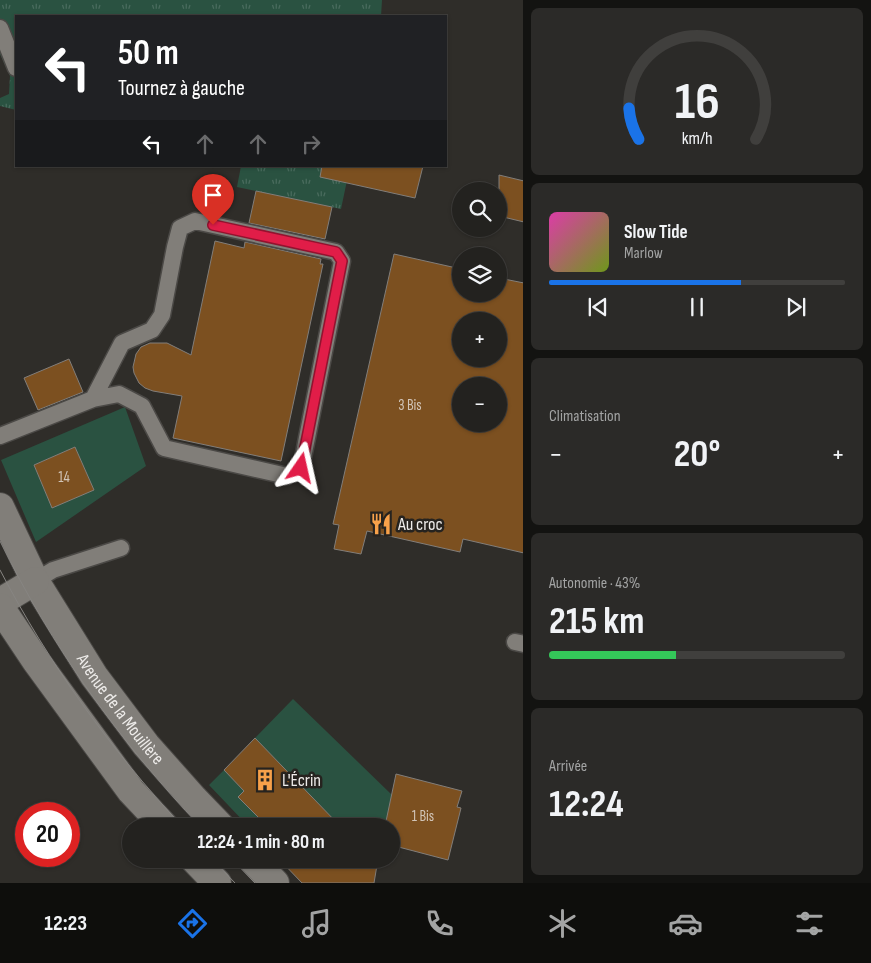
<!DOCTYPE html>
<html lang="fr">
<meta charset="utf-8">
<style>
body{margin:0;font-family:"Sofia Sans Condensed",sans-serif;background:#2b2a28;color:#f1f3f6;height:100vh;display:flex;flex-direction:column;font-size:19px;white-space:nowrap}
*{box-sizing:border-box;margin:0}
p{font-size:16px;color:#a3a4a4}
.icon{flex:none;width:28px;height:28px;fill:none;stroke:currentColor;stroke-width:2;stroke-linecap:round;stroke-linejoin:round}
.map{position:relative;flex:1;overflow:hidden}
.side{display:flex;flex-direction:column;gap:8px;padding:8px;background:#131311;width:348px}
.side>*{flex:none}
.guide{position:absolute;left:15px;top:15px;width:432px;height:152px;border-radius:0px;box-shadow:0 1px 4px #0004,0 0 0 1px #403f3d;background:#202124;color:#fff;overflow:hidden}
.controls{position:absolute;left:452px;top:182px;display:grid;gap:10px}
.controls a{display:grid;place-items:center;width:55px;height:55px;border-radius:50%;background:#23221f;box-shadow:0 1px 4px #0004,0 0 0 1px #403f3d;font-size:25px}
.speed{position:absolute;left:15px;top:802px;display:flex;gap:10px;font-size:25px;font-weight:700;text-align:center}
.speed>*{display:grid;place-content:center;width:65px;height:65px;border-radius:50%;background:#23221f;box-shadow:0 1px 4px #0004,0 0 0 1px #403f3d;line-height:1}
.speed .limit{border:8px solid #d22;background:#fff;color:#111}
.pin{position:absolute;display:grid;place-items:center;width:42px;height:42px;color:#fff;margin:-51px -21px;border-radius:50% 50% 50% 0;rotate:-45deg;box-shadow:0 0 5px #0007}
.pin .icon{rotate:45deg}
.me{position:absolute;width:55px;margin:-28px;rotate:11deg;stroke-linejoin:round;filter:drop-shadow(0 0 4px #0008)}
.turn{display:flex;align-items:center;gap:18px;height:105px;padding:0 20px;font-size:22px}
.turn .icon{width:65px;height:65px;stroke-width:2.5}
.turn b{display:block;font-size:35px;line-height:42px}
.lanes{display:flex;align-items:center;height:48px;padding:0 20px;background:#0003;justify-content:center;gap:25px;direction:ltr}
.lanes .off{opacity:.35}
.big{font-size:38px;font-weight:700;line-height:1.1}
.side .widget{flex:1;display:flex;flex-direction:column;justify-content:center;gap:8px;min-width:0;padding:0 18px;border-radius:8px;background:#2b2a28}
.side .dial{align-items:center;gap:0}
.dial svg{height:130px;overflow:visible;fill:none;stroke:#403f3d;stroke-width:7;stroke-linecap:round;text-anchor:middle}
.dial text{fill:#f1f3f6;stroke:none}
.song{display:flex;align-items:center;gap:15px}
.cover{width:60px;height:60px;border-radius:8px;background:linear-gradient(135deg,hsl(320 70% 55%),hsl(80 70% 35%))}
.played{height:5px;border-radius:2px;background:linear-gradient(90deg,#1a73e8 65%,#403f3d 65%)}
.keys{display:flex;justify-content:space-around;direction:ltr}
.heat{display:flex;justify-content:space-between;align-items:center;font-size:28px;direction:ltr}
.charge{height:8px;border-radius:4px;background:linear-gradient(90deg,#34c759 43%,#403f3d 0)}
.trip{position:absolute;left:122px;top:818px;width:278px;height:50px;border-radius:25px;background:#23221f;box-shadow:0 1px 4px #0004,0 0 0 1px #403f3d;font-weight:700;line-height:50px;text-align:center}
.menu{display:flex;height:80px;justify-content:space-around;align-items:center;background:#0e0e0c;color:#a3a4a4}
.menu .icon{width:35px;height:35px}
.menu .active{color:#1a73e8}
.menu b{font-size:22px;color:#f1f3f6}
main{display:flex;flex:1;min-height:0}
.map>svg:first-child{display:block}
.grass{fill:url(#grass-tufts)}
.green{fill:#2a5241;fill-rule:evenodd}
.building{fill:#7c5020;stroke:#827e7a;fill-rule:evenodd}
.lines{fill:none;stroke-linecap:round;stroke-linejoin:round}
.service-casing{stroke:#4b4946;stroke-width:19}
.minor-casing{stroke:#4b4946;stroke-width:30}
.service{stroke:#817e79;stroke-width:16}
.minor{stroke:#817e79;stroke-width:28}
.tram{stroke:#878582;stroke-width:1}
.route-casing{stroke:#92132f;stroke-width:12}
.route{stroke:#e11d48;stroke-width:9}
.labels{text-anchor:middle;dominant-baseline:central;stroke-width:5;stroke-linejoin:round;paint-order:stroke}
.number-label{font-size:15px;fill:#d2c5b8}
.poi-label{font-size:18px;fill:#eeecea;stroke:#26231f;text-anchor:start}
.street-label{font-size:18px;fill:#eeecea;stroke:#26231f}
</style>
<main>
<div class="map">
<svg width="524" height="883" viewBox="0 0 524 883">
<defs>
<pattern id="grass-tufts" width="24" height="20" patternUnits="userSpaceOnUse" patternTransform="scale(1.25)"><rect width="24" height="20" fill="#2a5241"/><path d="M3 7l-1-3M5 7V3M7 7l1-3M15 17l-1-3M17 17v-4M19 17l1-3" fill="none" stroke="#496b5d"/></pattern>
</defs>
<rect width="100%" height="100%" fill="#2f2d29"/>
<g class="grass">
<path d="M0 0H382L381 16H16V110L0 106V98L9 94 10 76 0 54Z"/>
<path d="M241 166H350L341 209 237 187Z"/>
</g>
<g class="green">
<path d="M125 407 146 466 36 542 1 460ZM75 447 93 490 52 507 34 465Z"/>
<path d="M293 699 392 795 385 826H340L255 738Z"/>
<path d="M224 770 244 791 238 797 267 826H248L209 785Z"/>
</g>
<g class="building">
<path d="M322 166H423L415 198 320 177Z"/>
<path d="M499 175 524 181V222L499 216Z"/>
<path d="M256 191 332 207 325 239 249 223Z"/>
<path d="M215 241 244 248 245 242 321 259 320 264H323L281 461 173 438 182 396 153 391 145 388 139 383 134 373 133 367 136 354 141 347 150 343H167L191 355Z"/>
<path d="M394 254 461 269V294H499V278L524 283V553L463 539 460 552 367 531 361 554 334 549 339 525 333 524ZM461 321H499V359H461ZM461 386H499V424H461Z"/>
<path d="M69 359 83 392 38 410 24 378Z"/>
<path d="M75 447 94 490 52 508 34 465Z"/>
<path d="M255 738 340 826H267L238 797 244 791 224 770Z"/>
<path d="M396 774 462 791 457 807 461 808 448 860 391 845V826H385Z"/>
<path d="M279 859H372L377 865 374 883H302Z"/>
</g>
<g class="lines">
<g class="service-casing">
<g id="service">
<path d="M0 28 16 68"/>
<path d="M0 436 93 399 119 394 142 406 164 448 287 476 301 468 342 261 336 252 195 221 180 228 175 247 162 315 152 330 122 343 93 399"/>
<path d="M35 581 53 570 121 548"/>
<path d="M515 642 524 644"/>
</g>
</g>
<g class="minor-casing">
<g id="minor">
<path id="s1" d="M0 507 35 581 94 676 146 745 194 799 220 826"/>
<path d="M0 602 35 581"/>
<path d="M0 607 36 661 131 791 164 826"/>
<path d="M194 859 217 883"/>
<path d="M252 859 275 883"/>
</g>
</g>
<use href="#service" class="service"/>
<use href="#minor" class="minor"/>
<g class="tram">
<path d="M0 541C51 646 120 742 200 826"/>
<path d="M0 570C49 664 110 749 182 826"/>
<path d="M212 859 235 883"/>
<path d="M232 859 255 883"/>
</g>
</g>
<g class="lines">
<g class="route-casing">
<path id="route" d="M213 225 336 252 342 261 301 468"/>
</g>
<use href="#route" class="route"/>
</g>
<defs>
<g id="restaurant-bare" transform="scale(1.725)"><path d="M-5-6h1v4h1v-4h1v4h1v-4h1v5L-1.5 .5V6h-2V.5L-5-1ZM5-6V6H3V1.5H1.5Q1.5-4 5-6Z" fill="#f8a14a" stroke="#26231f" stroke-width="2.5" paint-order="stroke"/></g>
<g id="building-bare" transform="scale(1.725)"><path d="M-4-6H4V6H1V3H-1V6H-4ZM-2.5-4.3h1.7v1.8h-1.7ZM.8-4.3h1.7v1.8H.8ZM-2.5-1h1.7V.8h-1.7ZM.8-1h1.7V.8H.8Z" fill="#f8a14a" stroke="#26231f" stroke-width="2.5" paint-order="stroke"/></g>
</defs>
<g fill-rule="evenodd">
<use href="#restaurant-bare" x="381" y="524"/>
<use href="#building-bare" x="265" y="780"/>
</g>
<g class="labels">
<g class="number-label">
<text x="410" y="405">3 Bis</text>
<text x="64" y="477">14</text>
<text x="423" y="816">1 Bis</text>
</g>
<g class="poi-label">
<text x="398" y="524">Au croc</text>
<text x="282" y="780">L'Écrin</text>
</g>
<g class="street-label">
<text stroke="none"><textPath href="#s1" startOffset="236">Avenue de la Mouillère</textPath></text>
</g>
</g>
</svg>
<div class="controls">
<a><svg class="icon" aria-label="search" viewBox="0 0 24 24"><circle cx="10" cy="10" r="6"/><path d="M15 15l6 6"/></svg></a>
<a><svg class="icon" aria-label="layers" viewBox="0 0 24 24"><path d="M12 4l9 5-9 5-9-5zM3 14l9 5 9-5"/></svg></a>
<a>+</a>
<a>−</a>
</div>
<div class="speed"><div class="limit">20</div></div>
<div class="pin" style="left:213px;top:225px;background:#d93025"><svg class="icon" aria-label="arrive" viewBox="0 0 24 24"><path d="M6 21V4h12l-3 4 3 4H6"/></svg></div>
<svg class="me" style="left:301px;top:468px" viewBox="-20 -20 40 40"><path d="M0-17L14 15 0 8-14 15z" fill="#e11d48" stroke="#fff" stroke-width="4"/></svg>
<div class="trip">12:24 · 1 min · 80 m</div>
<div class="guide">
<div class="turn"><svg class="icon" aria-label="left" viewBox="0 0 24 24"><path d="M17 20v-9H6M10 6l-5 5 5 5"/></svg><div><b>50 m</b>Tournez à gauche</div></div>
<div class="lanes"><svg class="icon" aria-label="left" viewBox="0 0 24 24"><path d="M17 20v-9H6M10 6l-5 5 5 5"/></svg><svg class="icon off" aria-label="ahead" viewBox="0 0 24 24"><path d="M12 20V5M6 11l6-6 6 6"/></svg><svg class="icon off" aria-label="ahead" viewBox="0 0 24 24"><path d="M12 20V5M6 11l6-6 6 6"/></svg><svg class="icon off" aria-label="right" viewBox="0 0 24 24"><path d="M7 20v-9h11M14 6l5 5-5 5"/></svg></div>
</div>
</div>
<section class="side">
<div class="widget dial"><svg viewBox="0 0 100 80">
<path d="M14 69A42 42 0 1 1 86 69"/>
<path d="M14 69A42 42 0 0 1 8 50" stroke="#1a73e8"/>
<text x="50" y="56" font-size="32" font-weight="700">16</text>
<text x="50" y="72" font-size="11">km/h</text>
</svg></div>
<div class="widget">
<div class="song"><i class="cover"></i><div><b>Slow Tide</b><p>Marlow</p></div></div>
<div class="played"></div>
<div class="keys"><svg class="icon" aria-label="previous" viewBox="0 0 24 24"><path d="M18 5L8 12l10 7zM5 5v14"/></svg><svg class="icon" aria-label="pause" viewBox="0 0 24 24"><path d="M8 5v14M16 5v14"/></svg><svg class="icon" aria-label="next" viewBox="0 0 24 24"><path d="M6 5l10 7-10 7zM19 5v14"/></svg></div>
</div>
<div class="widget"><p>Climatisation</p>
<div class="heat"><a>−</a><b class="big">20°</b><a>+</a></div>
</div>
<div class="widget"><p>Autonomie · 43%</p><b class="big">215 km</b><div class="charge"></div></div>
<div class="widget"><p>Arrivée</p><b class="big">12:24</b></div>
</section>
</main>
<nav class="menu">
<b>12:23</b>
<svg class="icon active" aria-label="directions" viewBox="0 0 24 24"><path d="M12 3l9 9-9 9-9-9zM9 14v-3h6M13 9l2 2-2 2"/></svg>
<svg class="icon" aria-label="music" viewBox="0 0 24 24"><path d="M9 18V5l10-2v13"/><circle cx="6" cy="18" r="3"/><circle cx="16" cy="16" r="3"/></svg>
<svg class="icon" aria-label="phone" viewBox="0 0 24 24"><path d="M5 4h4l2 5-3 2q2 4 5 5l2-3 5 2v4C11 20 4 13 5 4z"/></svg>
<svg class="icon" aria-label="climate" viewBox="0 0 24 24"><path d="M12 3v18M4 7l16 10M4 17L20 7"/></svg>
<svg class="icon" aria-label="car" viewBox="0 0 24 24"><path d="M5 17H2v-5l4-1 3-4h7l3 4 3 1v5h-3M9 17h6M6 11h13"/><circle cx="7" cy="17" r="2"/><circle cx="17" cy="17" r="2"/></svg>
<svg class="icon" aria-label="filters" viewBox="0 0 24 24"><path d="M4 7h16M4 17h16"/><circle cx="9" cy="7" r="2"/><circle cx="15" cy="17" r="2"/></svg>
</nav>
